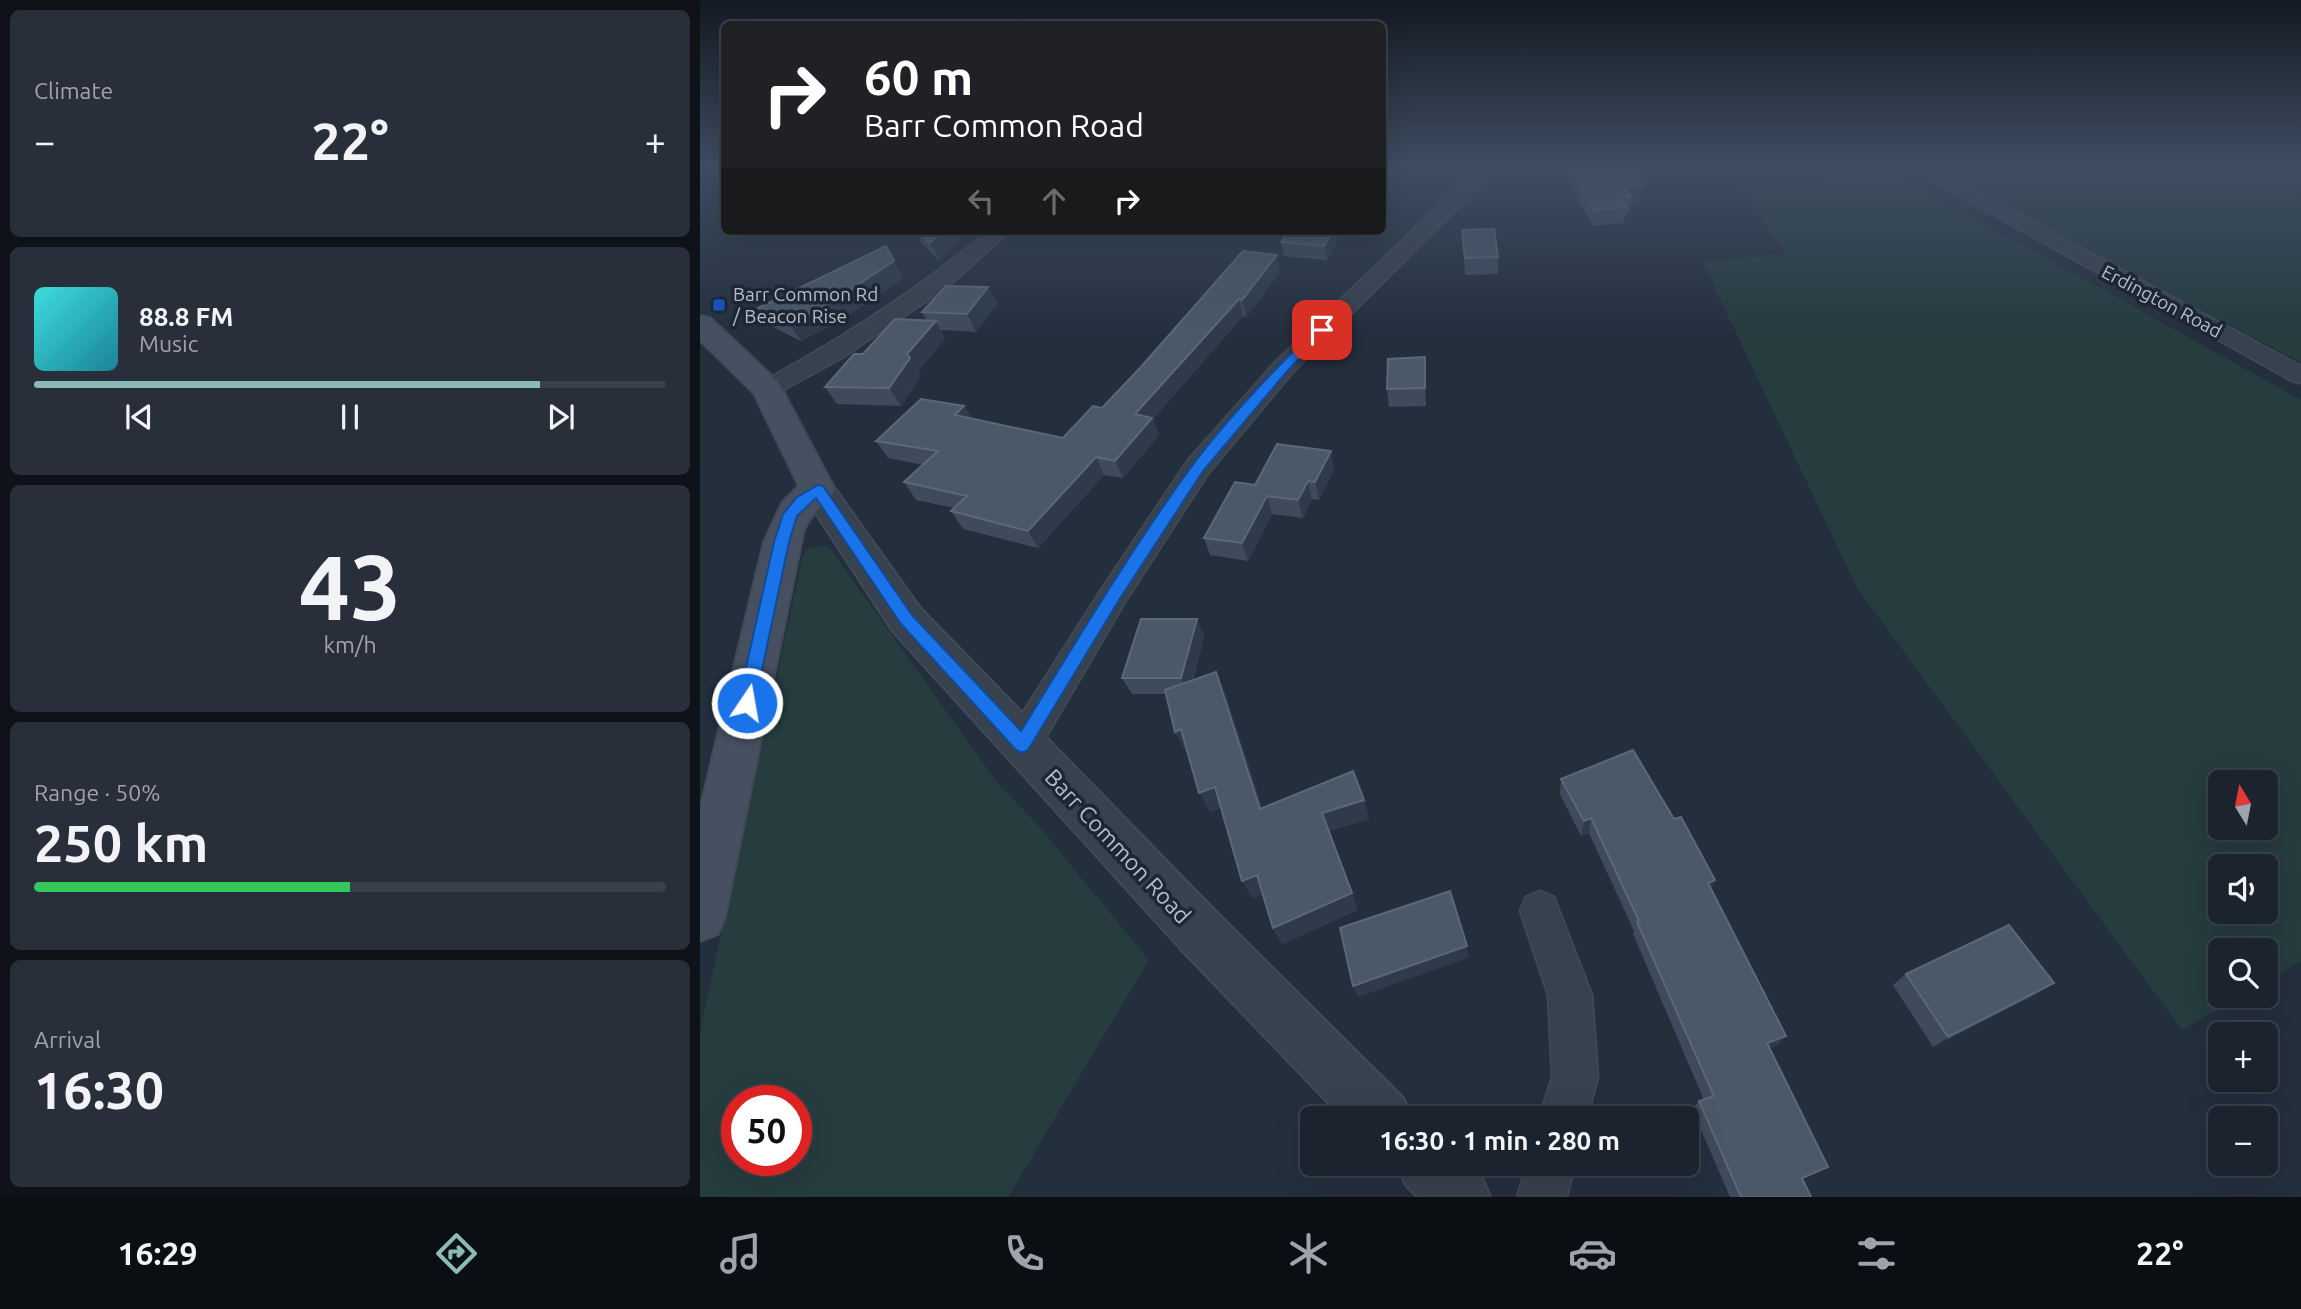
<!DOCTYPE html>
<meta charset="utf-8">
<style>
body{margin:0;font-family:Ubuntu,sans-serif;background:#282f3a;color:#f1f3f6;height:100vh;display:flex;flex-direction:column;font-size:26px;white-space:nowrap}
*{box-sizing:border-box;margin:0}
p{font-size:23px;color:#a0a4aa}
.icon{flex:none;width:38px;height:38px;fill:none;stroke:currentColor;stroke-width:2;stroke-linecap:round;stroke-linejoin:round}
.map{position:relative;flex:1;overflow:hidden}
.panel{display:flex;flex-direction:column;gap:10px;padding:10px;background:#0f1319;width:700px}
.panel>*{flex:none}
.hud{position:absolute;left:21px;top:21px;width:665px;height:214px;border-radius:10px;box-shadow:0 7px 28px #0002,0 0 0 2px #39404a;background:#202124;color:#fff;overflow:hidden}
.needle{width:46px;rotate:350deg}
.controls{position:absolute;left:1508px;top:770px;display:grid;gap:14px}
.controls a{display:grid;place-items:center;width:70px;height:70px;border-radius:10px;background:#1b232e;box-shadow:0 7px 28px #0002,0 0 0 2px #39404a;font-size:35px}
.speed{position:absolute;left:21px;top:1085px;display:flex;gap:14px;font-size:35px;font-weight:700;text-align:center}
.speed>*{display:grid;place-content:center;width:91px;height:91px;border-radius:50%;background:#1b232e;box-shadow:0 7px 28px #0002,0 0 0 2px #39404a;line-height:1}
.speed .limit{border:10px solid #d22;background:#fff;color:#111}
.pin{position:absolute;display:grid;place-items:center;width:60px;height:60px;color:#fff;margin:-30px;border-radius:14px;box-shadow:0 4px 10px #0006}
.me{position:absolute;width:77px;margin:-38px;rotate:12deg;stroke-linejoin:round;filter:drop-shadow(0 0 5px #0008)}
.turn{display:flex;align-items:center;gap:24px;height:147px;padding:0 28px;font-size:32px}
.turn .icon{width:91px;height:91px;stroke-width:2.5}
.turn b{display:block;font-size:49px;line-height:60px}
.lanes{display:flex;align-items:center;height:66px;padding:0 28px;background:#0003;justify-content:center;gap:35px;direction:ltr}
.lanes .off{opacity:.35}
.big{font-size:52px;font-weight:600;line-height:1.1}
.panel .tile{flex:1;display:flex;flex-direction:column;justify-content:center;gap:10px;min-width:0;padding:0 24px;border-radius:10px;background:#282f3a}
.panel .dial{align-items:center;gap:0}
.dial b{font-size:91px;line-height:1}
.song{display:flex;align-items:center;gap:21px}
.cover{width:84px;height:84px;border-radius:10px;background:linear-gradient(135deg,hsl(180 70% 55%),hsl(190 70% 35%))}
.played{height:7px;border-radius:4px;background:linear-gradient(90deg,#8bbbb9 80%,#39404a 80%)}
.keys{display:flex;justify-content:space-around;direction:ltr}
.heat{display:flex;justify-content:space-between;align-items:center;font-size:38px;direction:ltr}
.charge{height:10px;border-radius:5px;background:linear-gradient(90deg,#34c759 50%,#39404a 0)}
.trip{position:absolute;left:600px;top:1106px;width:399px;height:70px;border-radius:10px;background:#1b232e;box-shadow:0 7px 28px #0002,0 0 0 2px #39404a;font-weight:600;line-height:70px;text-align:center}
.tab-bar{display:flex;height:112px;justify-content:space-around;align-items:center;background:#0b0e12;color:#a0a4aa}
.tab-bar .icon{width:49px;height:49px}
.tab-bar .active{color:#8bbbb9}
.tab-bar b{font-size:32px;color:#f1f3f6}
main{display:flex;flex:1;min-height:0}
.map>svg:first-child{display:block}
.green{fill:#263c3f;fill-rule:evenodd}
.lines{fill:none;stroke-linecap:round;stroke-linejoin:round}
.minor-casing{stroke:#414a57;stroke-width:3}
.tertiary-casing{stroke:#414a57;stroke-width:4}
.secondary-casing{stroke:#414a57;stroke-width:4}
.minor{fill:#38414e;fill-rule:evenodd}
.tertiary{fill:#38414e;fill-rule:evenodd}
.secondary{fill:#465061;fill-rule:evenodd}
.wall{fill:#3f4b5c}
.shaded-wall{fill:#2f3b4b}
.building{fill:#4b5868;stroke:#5c6777;stroke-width:2}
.route{fill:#1a73e8;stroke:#114b97;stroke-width:2}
.transit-dot{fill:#1a4fb4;stroke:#1d2633;stroke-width:2.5}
.labels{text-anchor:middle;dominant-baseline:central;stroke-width:7;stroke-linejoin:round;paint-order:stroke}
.far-poi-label{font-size:19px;fill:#b4bcc9;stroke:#1d2633;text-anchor:start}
.far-street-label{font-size:19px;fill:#b4bcc9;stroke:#1d2633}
.street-label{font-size:23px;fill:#b4bcc9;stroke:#1d2633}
</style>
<main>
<section class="panel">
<div class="tile"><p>Climate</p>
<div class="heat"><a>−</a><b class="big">22°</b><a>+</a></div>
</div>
<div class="tile">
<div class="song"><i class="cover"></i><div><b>88.8 FM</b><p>Music</p></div></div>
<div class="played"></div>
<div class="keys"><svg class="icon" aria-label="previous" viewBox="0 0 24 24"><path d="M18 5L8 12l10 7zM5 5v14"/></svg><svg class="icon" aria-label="pause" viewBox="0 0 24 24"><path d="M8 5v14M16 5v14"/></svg><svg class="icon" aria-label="next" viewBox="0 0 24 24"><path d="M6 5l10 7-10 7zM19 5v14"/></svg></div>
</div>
<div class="tile dial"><b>43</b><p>km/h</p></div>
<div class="tile"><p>Range · 50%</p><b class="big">250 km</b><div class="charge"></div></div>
<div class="tile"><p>Arrival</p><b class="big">16:30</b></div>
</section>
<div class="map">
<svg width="1601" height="1197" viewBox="0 0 1601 1197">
<rect width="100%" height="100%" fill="#242f3e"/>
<g class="green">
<path d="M1227 165H1601V363L1566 344Z"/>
<path d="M1197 175 1601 400V961L1566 982V950H1521V996H1542L1482 1030 1157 588 1002 261 1086 254 1038 184ZM1521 782H1566V828H1521ZM1521 866H1566V912H1521Z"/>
<path d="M121 546 129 547 299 785 336 823 449 960 308 1197H0V1032L103 556 106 550ZM37 1101H96V1160H37Z"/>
</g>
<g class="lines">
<g class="minor-casing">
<g id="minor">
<path d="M781 165H801L594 371 508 474 424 604 335 756 322 761 309 756 304 745 309 734 402 588 488 460 576 361Z"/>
<path d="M1204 165H1227L1601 366V383L1592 381Z"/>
<path d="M288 231H310L249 286 142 358 76 394 67 397 58 394 54 389 58 384C141 339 216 291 288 231Z"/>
<path d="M840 891 854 897 892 995 898 1077 887 1118H839L852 1077 848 995 820 911 826 897Z"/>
<path d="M827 1164H875L867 1197H817Z"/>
</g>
</g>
<g class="tertiary-casing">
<g id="tertiary">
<path d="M118 478 130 482 220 608 517 913 703 1098 712 1118H643L481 949 192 630 101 490 106 482Z"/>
<path d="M697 1164H769L781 1176 790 1197H718L706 1185Z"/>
</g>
</g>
<g class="secondary-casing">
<path id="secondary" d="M0 316 10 318 78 382 135 490C125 507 109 513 103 533L25 916 18 934 0 941V810L64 542 82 503 99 486 54 393 0 340Z"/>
</g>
<use href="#minor" class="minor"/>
<use href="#tertiary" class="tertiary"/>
<use href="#secondary" class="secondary"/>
</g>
<g class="wall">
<path d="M860 165H953L951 180 940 181 941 201 931 202 929 213 925 214 924 223 893 226Z"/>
<path d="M762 230 798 257V274L765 275Z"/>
<path d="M215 231H267L239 260 222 243Z"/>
<path d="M642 231 627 260 584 256 581 242Z"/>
<path d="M543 251 580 272 546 317 543 316 453 419 459 435 423 478 404 475 338 548 263 529 251 511 254 508 216 500 204 482 223 465 188 458 176 441 264 406 272 419 363 438 402 408 440 368Z"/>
<path d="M204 278 141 320 101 341 71 326 58 308Z"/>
<path d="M288 287 297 304 276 332 241 330 245 339 218 371 221 376 201 406 137 404 125 387 163 354 227 321 222 312Z"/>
<path d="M726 375V406L689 407 687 389Z"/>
<path d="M634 469 619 500 612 499 603 518 572 514 548 561 510 555 504 538 555 485Z"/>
<path d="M497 619 504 636 493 681 525 693 562 808 664 800 669 819 629 831 658 910 582 944 573 928 563 894 552 898 521 808 510 812 487 752H486L466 694H432L422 678Z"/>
<path d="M861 779 974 819 1015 880 1011 889 1086 1036 1076 1046 1069 1048 1128 1167 1103 1178 1112 1197H1030L992 1109 999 1101 1004 1100 933 934 934 931 889 833 881 836 860 794Z"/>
<path d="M1206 974 1337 994 1233 1047 1193 985Z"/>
</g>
<g class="shaded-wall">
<path d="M693 165H696L697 173 682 197V181Z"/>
<path d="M943 186 941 201 931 202V197L925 187Z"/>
<path d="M242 231H267L239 260 230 243Z"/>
<path d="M633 231H642L627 260 624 246Z"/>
<path d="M577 255 580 272 546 317 542 300Z"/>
<path d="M194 261 204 278 141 320 101 341 89 324Z"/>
<path d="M288 287 297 304 276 332 267 314Z"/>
<path d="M539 299 543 316 453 419 459 435 423 478 415 461 435 414Z"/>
<path d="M236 321 245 339 218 371 221 376 201 406 189 388 207 354Z"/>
<path d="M725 357 726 375V406L725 388Z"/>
<path d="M264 406 275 424 255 415Z"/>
<path d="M631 451 634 469 619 500 615 482Z"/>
<path d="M396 457 404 475 338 548 328 531Z"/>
<path d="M608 481 612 499 603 518 598 500Z"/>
<path d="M567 496 572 514 548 561 542 543Z"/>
<path d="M497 619 504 636 489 694 481 678Z"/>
<path d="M516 672 525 693 569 827 560 809Z"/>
<path d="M481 729 492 750 486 752 475 732Z"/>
<path d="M515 787 525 806 510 812 499 793Z"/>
<path d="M664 800 669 819 628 831 622 813Z"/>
<path d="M891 818 889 833 881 836 884 821Z"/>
<path d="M557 875 566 892 552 898 542 881Z"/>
<path d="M1015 880 1009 893 1008 883Z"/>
<path d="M652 893 658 910 582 944 573 928Z"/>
<path d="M767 946 768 958 658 997 653 986Z"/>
<path d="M1354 983 1337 994 1233 1047 1248 1037Z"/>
<path d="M1086 1036 1076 1046 1058 1052 1067 1043Z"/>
</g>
<g class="building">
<path d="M682 165H693L682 181Z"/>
<path d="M869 165H947L930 167 943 186 925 187 931 197 920 198 926 207 894 210Z"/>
<path d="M794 229 798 257 765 258 762 230Z"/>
<path d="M217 231H242L230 243Z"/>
<path d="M588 231H633L624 246 581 242Z"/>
<path d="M186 246 194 261 130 303 89 324 58 308Z"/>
<path d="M543 251 577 255 542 300 539 299 435 414 452 418 415 461 396 457 328 531 251 511 267 496 204 482 238 451 176 441 221 399 264 406 255 415 363 438 393 406 402 408 440 368Z"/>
<path d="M246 286 288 287 267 314 222 312Z"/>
<path d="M195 319 236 321 207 354 210 358 189 388 125 387 154 354H163Z"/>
<path d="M725 357V388L687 389 688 359Z"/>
<path d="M577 444 631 451 615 482 608 481 598 500 567 496 542 543 504 538 535 482 555 485Z"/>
<path d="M441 619H497L481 678H422Z"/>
<path d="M516 672 560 809 653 771 664 800 622 813 652 893 573 928 557 875 542 881 515 787 499 793 481 729 475 732 465 690Z"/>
<path d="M933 750 974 819 981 817 1015 880 1008 883 1086 1036 1067 1043 1128 1167 1102 1178 1111 1197H1041L999 1101 1014 1096 937 922 939 921 891 818 884 821 861 779Z"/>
<path d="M750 891 767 946 653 986 640 928Z"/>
<path d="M1309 925 1354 983 1248 1037 1206 974Z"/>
</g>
<linearGradient id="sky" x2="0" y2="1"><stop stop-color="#141a22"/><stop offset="0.5" stop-color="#3f4d63"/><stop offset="1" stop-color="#3f4d63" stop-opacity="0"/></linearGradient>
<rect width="1601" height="333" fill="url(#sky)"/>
<path class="route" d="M618 327 628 330 589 369 503 471 419 600 328 750 322 753 316 750 201 624 116 498 97 516 89 542 55 703 53 708 47 710 41 708 38 703 74 542 83 514 97 497 118 485 123 486 212 615 321 731C376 642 430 551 492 466 528 417 575 369 618 327Z"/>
<rect class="transit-dot" x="12" y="298" width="14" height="14" rx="3.5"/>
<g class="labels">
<g class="far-poi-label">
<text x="33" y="294">Barr Common Rd<tspan x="33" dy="22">/ Beacon Rise</tspan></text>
</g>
<g class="far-street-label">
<text transform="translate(1462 301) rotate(28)">Erdington Road</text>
</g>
<g class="street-label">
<text transform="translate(418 846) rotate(47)">Barr Common Road</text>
</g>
</g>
</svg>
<div class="controls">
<a><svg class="needle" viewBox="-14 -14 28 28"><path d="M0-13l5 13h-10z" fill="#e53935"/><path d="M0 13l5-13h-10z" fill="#a0a4aa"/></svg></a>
<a><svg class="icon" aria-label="sound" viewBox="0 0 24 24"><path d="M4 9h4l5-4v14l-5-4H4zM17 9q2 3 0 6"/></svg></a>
<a><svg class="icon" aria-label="search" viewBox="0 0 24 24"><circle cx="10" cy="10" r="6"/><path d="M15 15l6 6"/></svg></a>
<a>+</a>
<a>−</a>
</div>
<div class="speed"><div class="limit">50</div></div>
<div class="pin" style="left:622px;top:330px;background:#d93025"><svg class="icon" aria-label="arrive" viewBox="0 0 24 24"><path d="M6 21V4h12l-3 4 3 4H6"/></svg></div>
<svg class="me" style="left:47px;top:703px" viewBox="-20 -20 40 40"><circle r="17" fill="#1a73e8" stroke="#fff" stroke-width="3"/><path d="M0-11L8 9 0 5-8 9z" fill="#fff"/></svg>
<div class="trip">16:30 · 1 min · 280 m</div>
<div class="hud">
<div class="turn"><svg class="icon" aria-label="right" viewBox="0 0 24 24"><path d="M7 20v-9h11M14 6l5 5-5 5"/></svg><div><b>60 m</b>Barr Common Road</div></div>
<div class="lanes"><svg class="icon off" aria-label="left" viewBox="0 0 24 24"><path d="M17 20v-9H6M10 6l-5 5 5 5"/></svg><svg class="icon off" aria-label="ahead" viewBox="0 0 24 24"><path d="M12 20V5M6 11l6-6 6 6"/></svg><svg class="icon" aria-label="right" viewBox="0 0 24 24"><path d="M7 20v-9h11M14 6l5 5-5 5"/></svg></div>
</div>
</div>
</main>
<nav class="tab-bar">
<b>16:29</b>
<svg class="icon active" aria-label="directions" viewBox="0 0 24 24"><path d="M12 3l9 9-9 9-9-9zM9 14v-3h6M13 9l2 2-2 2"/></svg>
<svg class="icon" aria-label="music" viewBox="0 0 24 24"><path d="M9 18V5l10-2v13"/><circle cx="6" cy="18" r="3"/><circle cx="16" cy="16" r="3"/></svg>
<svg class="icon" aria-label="phone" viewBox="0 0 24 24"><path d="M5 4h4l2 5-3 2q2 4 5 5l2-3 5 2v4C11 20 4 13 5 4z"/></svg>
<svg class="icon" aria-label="climate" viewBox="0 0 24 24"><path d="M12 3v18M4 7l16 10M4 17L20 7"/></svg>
<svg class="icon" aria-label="car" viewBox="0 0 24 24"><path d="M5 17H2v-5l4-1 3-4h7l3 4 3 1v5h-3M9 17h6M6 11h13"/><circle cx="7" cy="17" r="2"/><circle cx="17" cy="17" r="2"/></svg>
<svg class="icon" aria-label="filters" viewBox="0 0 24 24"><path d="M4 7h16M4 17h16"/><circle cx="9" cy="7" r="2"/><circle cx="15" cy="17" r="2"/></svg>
<b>22°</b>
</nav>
